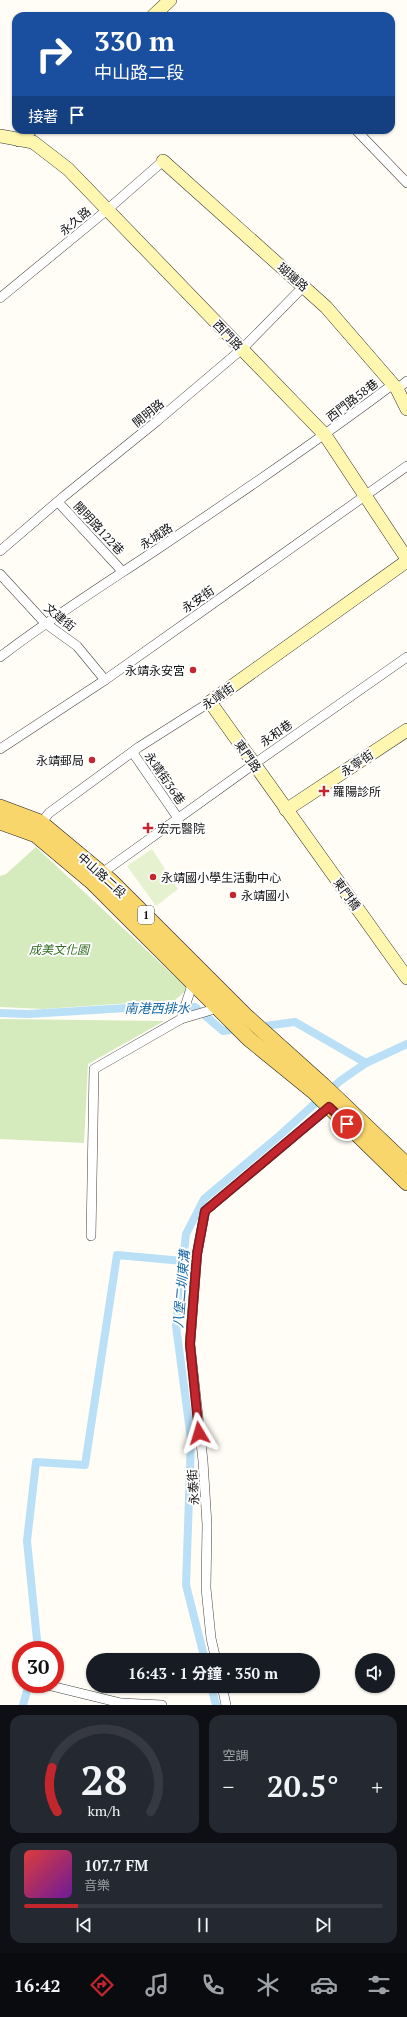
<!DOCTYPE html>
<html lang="zh-TW">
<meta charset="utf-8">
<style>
body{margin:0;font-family:"PT Serif","Noto Sans TC",serif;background:#242831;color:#f1f3f6;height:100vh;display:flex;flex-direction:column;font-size:15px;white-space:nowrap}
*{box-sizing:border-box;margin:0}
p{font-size:13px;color:#9ea1a6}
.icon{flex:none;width:22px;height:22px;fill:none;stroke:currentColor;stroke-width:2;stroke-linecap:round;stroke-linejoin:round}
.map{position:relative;height:1705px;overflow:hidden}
.drawer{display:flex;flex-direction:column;gap:10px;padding:10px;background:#0d0f14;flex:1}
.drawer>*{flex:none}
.banner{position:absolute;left:12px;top:12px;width:383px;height:122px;border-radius:12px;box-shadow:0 1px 3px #0004;background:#1a4fa0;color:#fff;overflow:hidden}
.buttons{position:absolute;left:355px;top:1653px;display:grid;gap:8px}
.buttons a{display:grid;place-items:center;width:40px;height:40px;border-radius:50%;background:#171b24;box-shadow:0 1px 3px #0004;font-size:20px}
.speed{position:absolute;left:12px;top:1641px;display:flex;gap:8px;font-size:20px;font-weight:700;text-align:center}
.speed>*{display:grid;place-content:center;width:52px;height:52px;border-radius:50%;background:#171b24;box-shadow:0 1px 3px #0004;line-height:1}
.speed .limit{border:6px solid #d22;background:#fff;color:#111}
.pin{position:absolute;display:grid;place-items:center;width:34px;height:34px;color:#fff;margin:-17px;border:2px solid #fff;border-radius:50%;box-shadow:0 1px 4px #0007}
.me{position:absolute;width:44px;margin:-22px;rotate:353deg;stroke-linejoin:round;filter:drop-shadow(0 0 3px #0008)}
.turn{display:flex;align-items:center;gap:14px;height:84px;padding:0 16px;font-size:18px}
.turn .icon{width:52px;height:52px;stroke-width:2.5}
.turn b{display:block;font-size:28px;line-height:34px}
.then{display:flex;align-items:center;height:38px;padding:0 16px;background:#0003;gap:8px;font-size:15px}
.big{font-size:30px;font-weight:700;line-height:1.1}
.drawer .tile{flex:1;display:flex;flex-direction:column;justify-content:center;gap:6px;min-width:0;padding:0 14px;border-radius:12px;background:#242831}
.drawer .dial{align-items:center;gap:0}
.dial svg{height:104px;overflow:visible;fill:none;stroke:#363941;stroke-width:7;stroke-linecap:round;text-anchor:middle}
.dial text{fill:#f1f3f6;stroke:none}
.song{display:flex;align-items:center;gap:12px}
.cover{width:48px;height:48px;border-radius:6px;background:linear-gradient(135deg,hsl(0 70% 55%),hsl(280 70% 35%))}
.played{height:4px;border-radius:2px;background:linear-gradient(90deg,#c4262e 15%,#363941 15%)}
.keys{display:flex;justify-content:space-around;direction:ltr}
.heat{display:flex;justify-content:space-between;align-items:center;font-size:22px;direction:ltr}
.drawer .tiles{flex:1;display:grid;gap:10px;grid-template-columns:1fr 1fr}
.tile:last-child{grid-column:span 2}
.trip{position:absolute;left:86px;top:1653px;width:234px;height:40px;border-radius:20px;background:#171b24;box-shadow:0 1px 3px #0004;font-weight:700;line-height:40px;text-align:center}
.tabs{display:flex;height:64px;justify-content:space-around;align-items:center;background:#090b0e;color:#9ea1a6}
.tabs .icon{width:28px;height:28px}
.tabs .selected{color:#c4262e}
.tabs b{font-size:18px;color:#f1f3f6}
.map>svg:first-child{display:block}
.green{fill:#d5ebbd}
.pitch{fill:#e6f2cf}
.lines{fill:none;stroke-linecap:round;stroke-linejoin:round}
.canal{stroke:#b9e0f7;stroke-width:8}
.street-casing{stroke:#444;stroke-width:10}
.secondary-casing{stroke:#333;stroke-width:14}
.primary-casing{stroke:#222;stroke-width:16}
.street{stroke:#fff;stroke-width:9}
.secondary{stroke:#fff6b0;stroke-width:13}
.primary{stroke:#f9d66b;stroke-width:15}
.route-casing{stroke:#7f191e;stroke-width:10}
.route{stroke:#c4262e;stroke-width:7}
.poi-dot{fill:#c4262e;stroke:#fff;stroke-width:1.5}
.labels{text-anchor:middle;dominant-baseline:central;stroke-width:4;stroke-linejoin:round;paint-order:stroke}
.shield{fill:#fff;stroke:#585858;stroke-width:1}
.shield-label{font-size:11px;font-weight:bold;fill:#111}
.street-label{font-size:12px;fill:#111;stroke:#fff}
.poi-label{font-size:12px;fill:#111;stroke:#fff;text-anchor:start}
.park-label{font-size:12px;font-style:italic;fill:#2f6b1f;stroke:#fff}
.water-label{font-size:13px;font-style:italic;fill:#1768a6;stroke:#fff}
</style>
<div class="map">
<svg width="407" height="1705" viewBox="0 0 407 1705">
<rect width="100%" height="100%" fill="#fffdf5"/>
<g class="green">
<path d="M36 847 188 989 175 1000 43 1009 0 1007V876L6 874Z"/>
<path d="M0 1019 164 1021 88 1064 84 1143 0 1139Z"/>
</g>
<path class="pitch" d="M152 849 178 889 156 906 127 866Z"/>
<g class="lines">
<g class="canal">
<path d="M0 1013 29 1014 159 1006 195 1007 223 1031 240 1029"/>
<path d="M257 1027 295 1022 366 1063"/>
<path d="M38 1650 27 1541 36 1462 85 1465 117 1255 183 1261"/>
<path d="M205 1660 186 1585 191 1439 176 1326 186 1234 204 1199 279 1136 340 1081 366 1063 407 1044"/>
<path d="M211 1686 216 1705"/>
<path d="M23 1705 29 1684"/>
</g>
<g class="street-casing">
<g id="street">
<path d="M356 130 407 183"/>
<path d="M0 298 107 210 163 161"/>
<path d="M397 389 407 381"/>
<path d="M58 502 122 571"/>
<path d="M0 551 63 497 157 421 242 349 304 286"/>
<path d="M0 574 45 623 77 646 105 680"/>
<path d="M0 657C52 617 105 584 159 548 238 495 316 442 392 385"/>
<path d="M0 749 105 680 407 466"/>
<path d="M133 753 178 818"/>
<path d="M39 826 49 813 139 747 210 702"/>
<path d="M102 873 254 764 407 657"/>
<path d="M181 1019 193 982"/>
<path d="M91 1236 94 1069 181 1019 218 1008"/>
<path d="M216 1660 211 1638 206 1588 207 1525 203 1461 190 1344 197 1254 205 1211 329 1107"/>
<path d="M43 1684 121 1703 162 1705"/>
<path d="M222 1686 226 1705"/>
</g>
</g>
<g class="secondary-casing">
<g id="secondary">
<path d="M153 16 170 0"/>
<path d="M0 136 33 142 68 169 325 435 407 559"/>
<path d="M19 140 30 130"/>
<path d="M163 161 326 307 397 389 407 409"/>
<path d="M407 561 210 702 407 978"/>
<path d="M286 810 407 730"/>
</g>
</g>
<g class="primary-casing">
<g id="primary">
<path d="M0 807 40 822 111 881 245 1015 323 1085 407 1165"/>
<path d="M0 822 36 835 92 882 249 1039 314 1092 407 1183"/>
</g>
</g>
<use href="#street" class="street"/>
<use href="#secondary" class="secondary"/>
<use href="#primary" class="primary"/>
</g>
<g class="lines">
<g class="route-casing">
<path id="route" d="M199 1433 190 1344 197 1254 205 1211 329 1107 347 1124"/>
</g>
<use href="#route" class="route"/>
</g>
<g class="poi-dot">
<circle cx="193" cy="670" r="4"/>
<circle cx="92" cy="760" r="4"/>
<path d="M322 785h4v4h4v4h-4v4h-4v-4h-4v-4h4z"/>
<path d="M146 822h4v4h4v4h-4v4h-4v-4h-4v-4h4z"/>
<circle cx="153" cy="877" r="4"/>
<circle cx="233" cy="895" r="4"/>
</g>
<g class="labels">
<rect class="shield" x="138" y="906" width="16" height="18" rx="3"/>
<g class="shield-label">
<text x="146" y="915">1</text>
</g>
<g class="street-label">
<text transform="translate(75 221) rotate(-40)">永久路</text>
<text transform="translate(293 277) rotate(41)">瑚璉路</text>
<text transform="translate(228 335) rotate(46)">西門路</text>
<text transform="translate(352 400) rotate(-37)">西門路58巷</text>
<text transform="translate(148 413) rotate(-39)">開明路</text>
<text transform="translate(99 528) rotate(47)">開明路122巷</text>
<text transform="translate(156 536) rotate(-34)">永城路</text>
<text transform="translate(198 599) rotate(-35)">永安街</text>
<text transform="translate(60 617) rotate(39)">文建街</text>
<text transform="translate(218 696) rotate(-35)">永靖街</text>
<text transform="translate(276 733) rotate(-35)">永和巷</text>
<text transform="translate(248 756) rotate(55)">東門路</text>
<text transform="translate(357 763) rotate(-34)">永寧街</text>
<text transform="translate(165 778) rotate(55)">永靖街36巷</text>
<text transform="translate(102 875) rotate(42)">中山路二段</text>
<text transform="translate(347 894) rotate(54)">東門橋</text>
<text transform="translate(193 1487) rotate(-94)">永泰街</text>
</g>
<g class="poi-label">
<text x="185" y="670" text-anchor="end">永靖永安宮</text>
<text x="84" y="760" text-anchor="end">永靖郵局</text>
<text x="333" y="791">羅陽診所</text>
<text x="157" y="828">宏元醫院</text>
<text x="161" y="877">永靖國小學生活動中心</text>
<text x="241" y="895">永靖國小</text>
</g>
<g class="park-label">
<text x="59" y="949">成美文化園</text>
</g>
<g class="water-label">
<text x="157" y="1008">南港西排水</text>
<text transform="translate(181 1289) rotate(-85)">八堡二圳東溝</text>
</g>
</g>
</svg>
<div class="buttons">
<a><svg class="icon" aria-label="sound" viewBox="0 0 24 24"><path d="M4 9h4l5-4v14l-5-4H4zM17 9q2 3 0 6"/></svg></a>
</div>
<div class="speed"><div class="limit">30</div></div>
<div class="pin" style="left:347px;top:1124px;background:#d93025"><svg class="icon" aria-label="arrive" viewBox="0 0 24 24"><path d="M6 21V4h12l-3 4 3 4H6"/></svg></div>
<svg class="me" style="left:199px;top:1433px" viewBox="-20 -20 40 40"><path d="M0-17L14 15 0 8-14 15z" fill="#c4262e" stroke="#fff" stroke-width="4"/></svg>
<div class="trip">16:43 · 1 分鐘 · 350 m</div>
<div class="banner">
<div class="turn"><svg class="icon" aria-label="right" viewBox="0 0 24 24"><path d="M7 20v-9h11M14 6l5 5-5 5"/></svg><div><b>330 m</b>中山路二段</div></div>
<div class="then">接著<svg class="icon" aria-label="arrive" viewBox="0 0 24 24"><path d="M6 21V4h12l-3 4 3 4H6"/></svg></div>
</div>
</div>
<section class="drawer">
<div class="tiles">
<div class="tile dial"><svg viewBox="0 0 100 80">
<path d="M14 69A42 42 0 1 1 86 69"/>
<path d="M14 69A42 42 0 0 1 10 35" stroke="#c4262e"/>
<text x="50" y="56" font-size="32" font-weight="700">28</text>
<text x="50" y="72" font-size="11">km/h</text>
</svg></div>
<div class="tile"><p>空調</p>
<div class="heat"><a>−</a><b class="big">20.5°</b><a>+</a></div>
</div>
<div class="tile">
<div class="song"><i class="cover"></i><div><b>107.7 FM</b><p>音樂</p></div></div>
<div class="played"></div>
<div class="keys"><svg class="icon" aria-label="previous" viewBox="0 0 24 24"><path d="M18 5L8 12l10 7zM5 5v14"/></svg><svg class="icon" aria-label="pause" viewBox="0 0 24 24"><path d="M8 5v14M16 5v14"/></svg><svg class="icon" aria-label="next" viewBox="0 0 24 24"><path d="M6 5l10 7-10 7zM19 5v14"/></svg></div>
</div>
</div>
</section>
<nav class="tabs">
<b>16:42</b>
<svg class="icon selected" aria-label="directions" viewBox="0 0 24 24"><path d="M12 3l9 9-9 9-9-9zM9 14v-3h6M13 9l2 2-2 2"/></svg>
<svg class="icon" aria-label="music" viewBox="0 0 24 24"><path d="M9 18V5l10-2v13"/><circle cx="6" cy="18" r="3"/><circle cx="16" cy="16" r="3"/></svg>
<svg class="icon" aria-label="phone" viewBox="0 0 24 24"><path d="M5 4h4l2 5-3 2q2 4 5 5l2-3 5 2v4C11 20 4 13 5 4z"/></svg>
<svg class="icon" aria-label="climate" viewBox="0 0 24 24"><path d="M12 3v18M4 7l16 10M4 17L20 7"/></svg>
<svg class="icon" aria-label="car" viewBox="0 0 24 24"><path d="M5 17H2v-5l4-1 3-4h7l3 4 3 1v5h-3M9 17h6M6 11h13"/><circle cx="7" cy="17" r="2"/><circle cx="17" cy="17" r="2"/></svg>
<svg class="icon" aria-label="filters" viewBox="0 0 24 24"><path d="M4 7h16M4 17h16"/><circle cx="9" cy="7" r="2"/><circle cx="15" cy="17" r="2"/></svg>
</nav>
